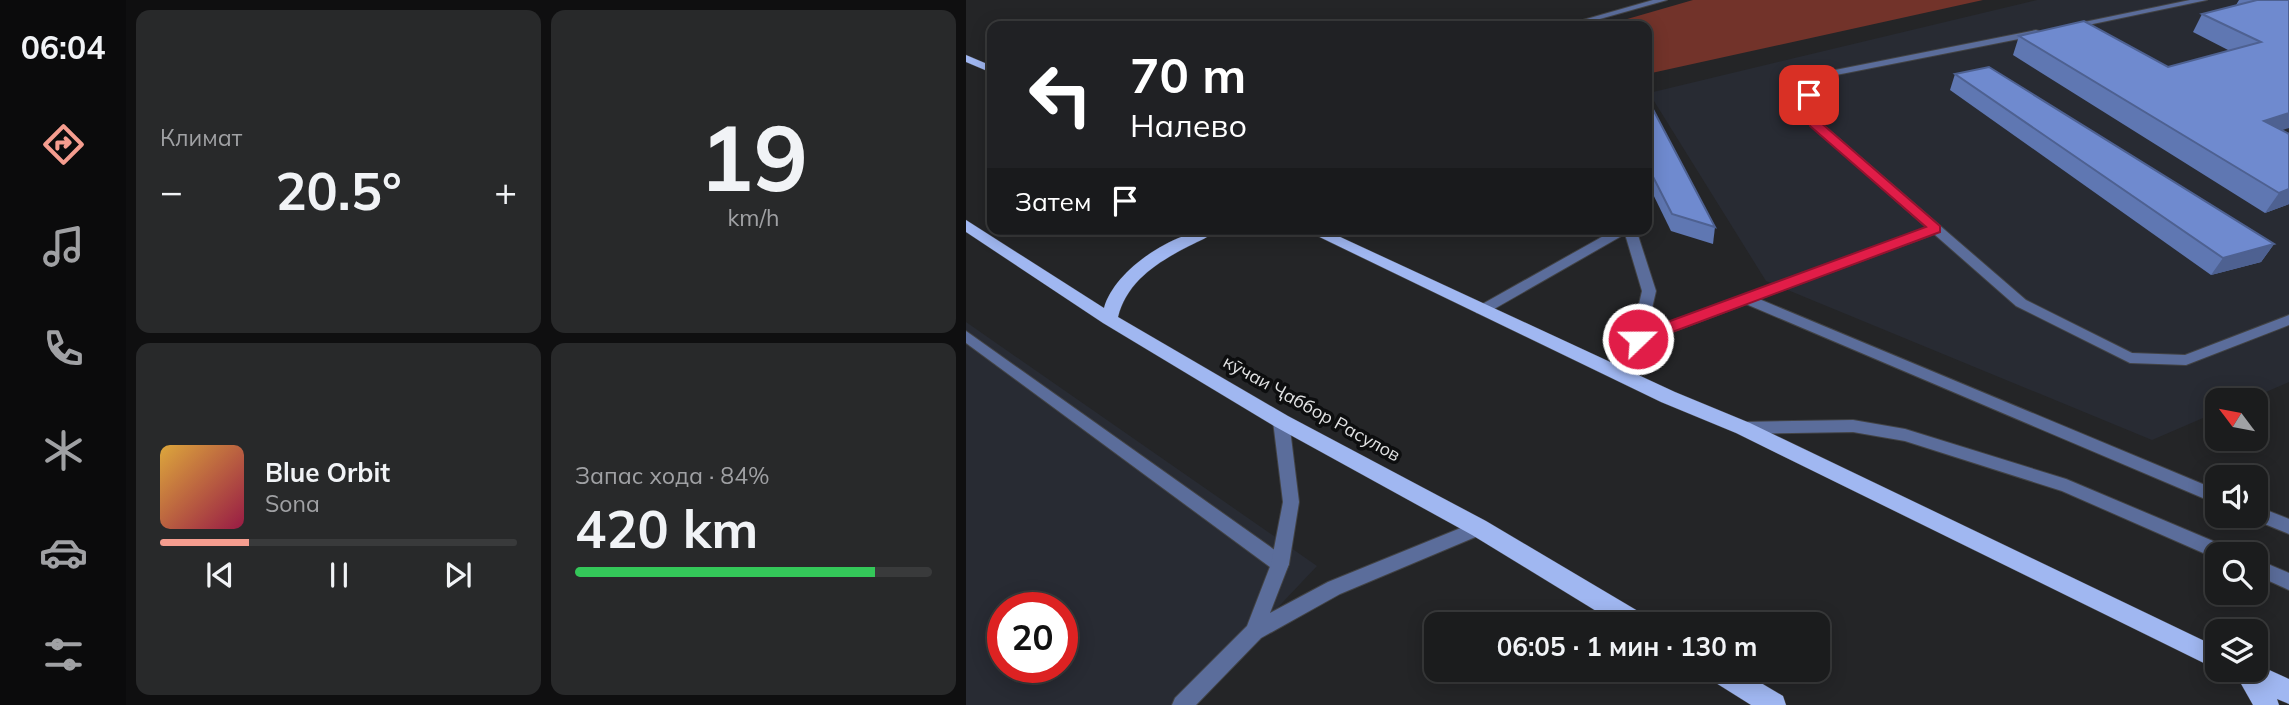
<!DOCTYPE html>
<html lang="ru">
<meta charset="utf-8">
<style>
body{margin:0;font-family:Mulish,sans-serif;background:#28292a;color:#f1f3f6;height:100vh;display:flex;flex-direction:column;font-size:26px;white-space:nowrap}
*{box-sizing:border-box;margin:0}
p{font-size:23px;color:#a0a1a4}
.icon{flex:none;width:38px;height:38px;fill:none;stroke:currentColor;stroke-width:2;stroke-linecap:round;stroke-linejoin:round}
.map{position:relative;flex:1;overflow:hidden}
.panel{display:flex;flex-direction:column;gap:10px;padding:10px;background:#0f0f10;width:840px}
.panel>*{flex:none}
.hud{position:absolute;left:21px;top:21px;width:665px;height:214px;border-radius:14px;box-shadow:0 4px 18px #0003,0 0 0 2px #393a3b;background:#202124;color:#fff;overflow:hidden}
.needle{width:46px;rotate:302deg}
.tools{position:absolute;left:1239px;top:388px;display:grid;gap:14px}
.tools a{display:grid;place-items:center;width:63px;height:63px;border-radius:14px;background:#1b1c1d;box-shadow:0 4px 18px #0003,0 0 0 2px #393a3b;font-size:35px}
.speed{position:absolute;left:21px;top:592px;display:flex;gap:14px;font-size:35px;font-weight:700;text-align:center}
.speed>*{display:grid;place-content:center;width:91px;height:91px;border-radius:50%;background:#1b1c1d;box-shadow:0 4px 18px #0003,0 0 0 2px #393a3b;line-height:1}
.speed .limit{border:10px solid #d22;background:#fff;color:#111}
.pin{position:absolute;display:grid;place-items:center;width:60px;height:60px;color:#fff;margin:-30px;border-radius:14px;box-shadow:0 4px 10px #0006}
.me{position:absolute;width:77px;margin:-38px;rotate:68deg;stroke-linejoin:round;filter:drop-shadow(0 0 5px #0008)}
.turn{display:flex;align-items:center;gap:24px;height:147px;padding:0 28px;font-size:32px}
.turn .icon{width:91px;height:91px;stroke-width:2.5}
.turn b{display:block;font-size:49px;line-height:60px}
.then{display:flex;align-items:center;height:66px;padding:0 28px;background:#0003;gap:14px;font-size:26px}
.big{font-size:52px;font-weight:700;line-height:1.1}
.panel .widget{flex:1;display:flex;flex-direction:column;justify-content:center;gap:10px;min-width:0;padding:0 24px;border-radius:14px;background:#28292a}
.panel .dial{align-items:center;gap:0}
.dial b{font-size:91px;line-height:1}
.song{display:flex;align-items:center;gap:21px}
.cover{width:84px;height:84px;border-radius:10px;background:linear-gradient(135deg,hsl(40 70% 55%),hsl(340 70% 35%))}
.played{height:7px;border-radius:4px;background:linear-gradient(90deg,#f59d8f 25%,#393a3b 25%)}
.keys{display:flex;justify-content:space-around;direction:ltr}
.heat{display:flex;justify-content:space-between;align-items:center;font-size:38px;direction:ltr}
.charge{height:10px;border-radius:5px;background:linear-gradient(90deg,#34c759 84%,#393a3b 0)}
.panel .tiles{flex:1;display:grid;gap:10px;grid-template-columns:repeat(2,1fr)}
.trip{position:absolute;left:458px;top:612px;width:406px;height:70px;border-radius:14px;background:#1b1c1d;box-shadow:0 4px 18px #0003,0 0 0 2px #393a3b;font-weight:700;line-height:70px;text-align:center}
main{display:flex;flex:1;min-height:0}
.tab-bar{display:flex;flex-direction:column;width:126px;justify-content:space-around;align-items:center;background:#0b0b0c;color:#a0a1a4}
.tab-bar .icon{width:49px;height:49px}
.tab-bar .current{color:#f59d8f}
.tab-bar b{font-size:32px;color:#f1f3f6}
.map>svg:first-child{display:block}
.built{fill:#282b33;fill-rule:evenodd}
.green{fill:#72332a}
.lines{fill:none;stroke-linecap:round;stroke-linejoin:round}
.lane-casing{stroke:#424345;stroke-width:2}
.street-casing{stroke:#424345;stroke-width:2}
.primary-casing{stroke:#424345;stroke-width:1}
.lane{fill:#5b6d9b;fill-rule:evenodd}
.street{fill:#5b6d9b;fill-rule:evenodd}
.primary{fill:#a0b7f1;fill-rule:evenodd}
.wall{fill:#5f77b2}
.shaded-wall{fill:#4e6191}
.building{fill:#6f8acf;stroke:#4e6191;stroke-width:2}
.route{fill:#e11d48;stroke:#92132f;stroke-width:2}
.labels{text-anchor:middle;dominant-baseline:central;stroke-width:7;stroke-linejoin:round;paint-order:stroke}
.street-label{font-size:18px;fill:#e1e2e3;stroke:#0d0e0f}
</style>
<main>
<nav class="tab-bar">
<b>06:04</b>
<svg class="icon current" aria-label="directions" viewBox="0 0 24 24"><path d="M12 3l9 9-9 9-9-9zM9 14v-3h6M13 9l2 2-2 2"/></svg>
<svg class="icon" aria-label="music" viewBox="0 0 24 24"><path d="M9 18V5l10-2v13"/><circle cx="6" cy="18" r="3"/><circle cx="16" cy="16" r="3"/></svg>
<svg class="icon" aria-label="phone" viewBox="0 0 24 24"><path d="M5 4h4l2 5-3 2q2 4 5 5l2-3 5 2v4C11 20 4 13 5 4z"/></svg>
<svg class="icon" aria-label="climate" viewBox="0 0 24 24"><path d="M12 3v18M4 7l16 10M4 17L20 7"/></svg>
<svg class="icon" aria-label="car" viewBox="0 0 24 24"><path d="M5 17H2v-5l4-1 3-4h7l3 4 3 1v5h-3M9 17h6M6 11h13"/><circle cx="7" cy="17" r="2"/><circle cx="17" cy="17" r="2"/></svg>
<svg class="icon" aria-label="filters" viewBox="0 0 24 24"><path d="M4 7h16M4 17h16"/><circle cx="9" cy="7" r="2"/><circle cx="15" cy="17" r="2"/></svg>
</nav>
<section class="panel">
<div class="tiles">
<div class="widget"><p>Климат</p>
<div class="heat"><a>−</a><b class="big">20.5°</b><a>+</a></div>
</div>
<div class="widget dial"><b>19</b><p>km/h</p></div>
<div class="widget">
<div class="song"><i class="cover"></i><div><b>Blue Orbit</b><p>Sona</p></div></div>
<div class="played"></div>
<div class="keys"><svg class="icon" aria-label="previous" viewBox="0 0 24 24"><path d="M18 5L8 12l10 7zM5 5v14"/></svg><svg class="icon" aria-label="pause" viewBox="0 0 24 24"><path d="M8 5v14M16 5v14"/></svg><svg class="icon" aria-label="next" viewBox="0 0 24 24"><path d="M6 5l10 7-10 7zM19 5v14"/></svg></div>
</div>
<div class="widget"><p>Запас хода · 84%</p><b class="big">420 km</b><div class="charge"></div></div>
</div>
</section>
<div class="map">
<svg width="1323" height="705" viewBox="0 0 1323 705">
<rect width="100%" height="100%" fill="#242527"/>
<g class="built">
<path d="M1071 0H1323V382L1279 401H1251V412L1186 440 800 281 683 93Z"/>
<path d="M0 322 351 566 220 705H0ZM37 607H96V667H37Z"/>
</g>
<path class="green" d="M727 0H1017L681 74V26H637Z"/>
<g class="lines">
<g class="lane-casing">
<g id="lane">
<path d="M687 0H701L609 26H596Z"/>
<path d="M1224 0H1241L1103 29 1099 26Z"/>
<path d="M1070 30 1073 31V35L865 76 848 95 854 122 1060 300 1166 353 1219 355 1323 315V325L1220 365 1164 363 1050 306 968 234 793 299 1251 490V504L780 304 677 343 657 377H647L645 373 665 339 676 291 659 234 521 313H511L509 310 511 307 650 229H670L690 291 681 330 961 228 845 125 838 95 859 72Z"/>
<path d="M0 331 320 558 323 564 320 570 314 572 308 570 0 343Z"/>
<path d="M1290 506 1323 519V534L1284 518 1283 516H1290Z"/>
</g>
</g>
<g class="street-casing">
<g id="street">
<path d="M315 415 320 417 323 421 333 502 323 564 304 613 362 582 507 523 513 521 519 523 521 528 519 533 374 594 295 638 230 705H206L209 698 281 626 305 564 317 502 307 421 310 417Z"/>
<path d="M887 420 939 429 1100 479 1266 549 1269 555H1251V559L1096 491 939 441 887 432 777 434 772 432 769 428 772 424 777 422Z"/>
<path d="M1290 559 1323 573V590L1290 575Z"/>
</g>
</g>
<g class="primary-casing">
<g id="primary">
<path d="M0 55 26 66V73L0 62Z"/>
<path d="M0 220 138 308C149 268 212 229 251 229 244 237 233 241 223 246 192 262 161 281 152 317L322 416 520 521 682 617 685 625H653L506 535 308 426 137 323 0 232Z"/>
<path d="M337 229H357L709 392 784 423 1251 647 1252 670 770 433 695 402Z"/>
<path d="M1290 664 1323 679V704L1311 699 1313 705H1287L1274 682 1267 678 1263 670H1290Z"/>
<path d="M738 670H773L817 696 820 705H785L742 678Z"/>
</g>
</g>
<use href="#lane" class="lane"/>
<use href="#street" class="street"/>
<use href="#primary" class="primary"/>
</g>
<g class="wall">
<path d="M1273 0H1323L1316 131 1323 204 1299 213 1047 55 1053 36 1202 67 1264 51 1227 32 1236 14 1270 5Z"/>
<path d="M989 74 1308 244 1295 262 1245 275 984 90Z"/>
<path d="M681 98 749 227 747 244 705 231 681 182Z"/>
</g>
<g class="shaded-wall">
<path d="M1323 113V128L1286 140 1298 121Z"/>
<path d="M1323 189V204L1299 213 1313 193Z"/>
<path d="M1308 244 1295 262 1245 275 1257 258Z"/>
</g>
<g class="building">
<path d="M1291 0H1323V113L1298 121 1323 134V189L1313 193 1053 36 1118 21 1202 67 1295 42 1236 14Z"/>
<path d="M1023 67 1308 244 1257 258 989 74Z"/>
<path d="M681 98 749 227 706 214 681 165Z"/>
</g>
<path class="route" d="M839 93 848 95 854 122 974 226V232L677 343H666V335L960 227 844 126Z"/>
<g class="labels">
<g class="street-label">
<text transform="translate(346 408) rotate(29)">кӯчаи Ҷаббор Расулов</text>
</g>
</g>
</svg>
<div class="tools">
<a><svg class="needle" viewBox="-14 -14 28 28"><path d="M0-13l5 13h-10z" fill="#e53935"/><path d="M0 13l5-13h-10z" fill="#a0a1a4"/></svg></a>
<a><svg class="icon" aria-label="sound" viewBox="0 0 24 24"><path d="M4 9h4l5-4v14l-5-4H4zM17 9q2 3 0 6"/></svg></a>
<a><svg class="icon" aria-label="search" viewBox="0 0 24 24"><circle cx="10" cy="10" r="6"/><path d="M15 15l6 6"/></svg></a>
<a><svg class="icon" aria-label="layers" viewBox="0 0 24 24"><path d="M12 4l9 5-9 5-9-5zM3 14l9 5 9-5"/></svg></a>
</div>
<div class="speed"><div class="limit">20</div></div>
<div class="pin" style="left:843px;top:95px;background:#d93025"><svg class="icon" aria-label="arrive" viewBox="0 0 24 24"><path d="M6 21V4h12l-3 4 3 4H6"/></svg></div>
<svg class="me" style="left:672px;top:339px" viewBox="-20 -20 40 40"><circle r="17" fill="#e11d48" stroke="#fff" stroke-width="3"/><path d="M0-11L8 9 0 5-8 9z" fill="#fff"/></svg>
<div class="trip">06:05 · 1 мин · 130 m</div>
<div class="hud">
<div class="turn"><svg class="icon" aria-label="left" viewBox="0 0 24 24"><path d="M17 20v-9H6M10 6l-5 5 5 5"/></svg><div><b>70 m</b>Налево</div></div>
<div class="then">Затем<svg class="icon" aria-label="arrive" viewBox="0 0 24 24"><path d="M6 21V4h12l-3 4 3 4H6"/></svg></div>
</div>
</div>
</main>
